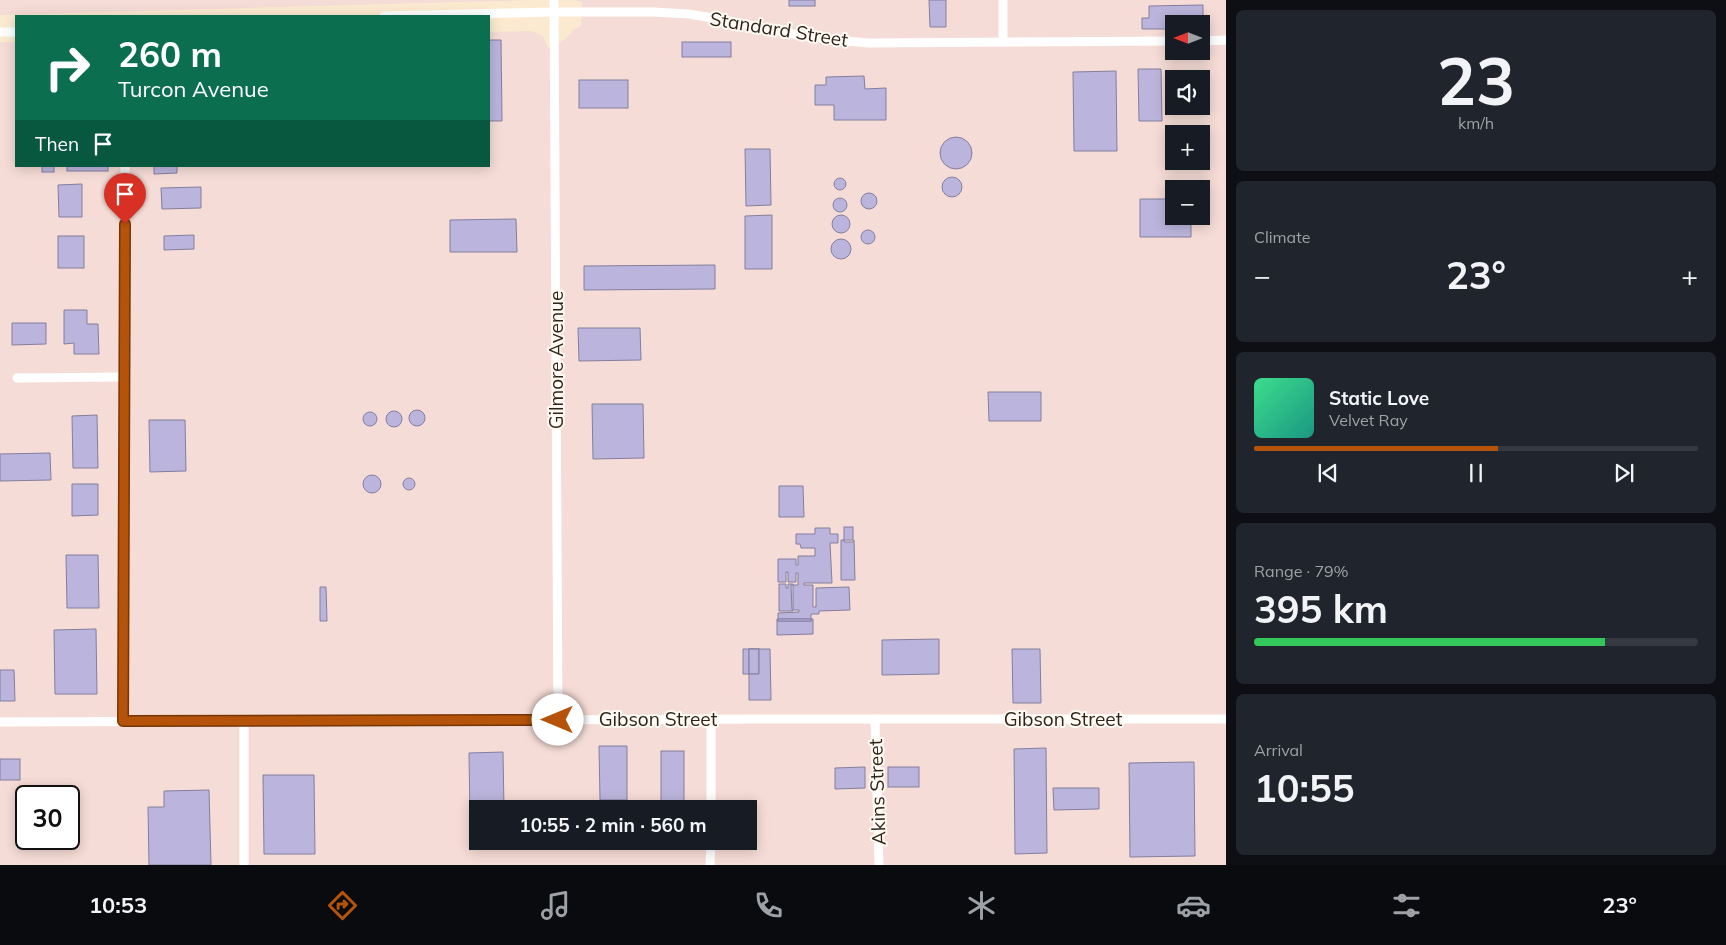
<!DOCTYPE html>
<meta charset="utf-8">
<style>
body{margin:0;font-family:Mulish,sans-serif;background:#20242c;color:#f1f3f6;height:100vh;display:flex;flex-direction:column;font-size:19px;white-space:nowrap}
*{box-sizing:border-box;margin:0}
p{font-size:16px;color:#9ea1a6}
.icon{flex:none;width:28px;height:28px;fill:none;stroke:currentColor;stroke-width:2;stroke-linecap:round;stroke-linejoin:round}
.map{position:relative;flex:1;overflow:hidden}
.details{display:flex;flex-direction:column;gap:10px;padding:10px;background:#0d0f14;width:500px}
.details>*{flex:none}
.top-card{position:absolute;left:15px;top:15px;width:475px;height:152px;border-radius:0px;box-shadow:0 2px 12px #0003;background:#0b6e4f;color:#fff;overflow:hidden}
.needle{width:32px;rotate:270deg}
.buttons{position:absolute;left:1165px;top:15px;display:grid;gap:10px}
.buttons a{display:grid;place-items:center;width:45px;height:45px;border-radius:0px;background:#171b24;box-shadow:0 2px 12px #0003;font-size:25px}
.speed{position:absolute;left:15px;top:785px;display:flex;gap:10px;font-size:25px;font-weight:700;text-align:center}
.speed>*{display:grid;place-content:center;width:65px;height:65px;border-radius:50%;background:#171b24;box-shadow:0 2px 12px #0003;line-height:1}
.speed .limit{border:2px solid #111;border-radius:8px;background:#fff;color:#111}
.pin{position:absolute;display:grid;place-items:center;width:42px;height:42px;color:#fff;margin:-51px -21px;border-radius:50% 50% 50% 0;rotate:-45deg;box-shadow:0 0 5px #0007}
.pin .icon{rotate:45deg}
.me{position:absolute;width:55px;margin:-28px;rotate:270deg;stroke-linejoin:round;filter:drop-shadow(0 0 4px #0008)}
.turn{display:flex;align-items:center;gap:18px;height:105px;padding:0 20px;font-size:22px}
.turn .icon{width:65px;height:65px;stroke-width:2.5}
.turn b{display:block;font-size:35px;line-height:42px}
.then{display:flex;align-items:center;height:48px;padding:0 20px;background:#0003;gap:10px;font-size:19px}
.big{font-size:38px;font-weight:700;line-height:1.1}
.details .widget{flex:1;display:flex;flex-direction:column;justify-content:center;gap:8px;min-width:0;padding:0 18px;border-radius:8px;background:#20242c}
.details .dial{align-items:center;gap:0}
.dial b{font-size:65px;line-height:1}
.song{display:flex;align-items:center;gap:15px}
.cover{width:60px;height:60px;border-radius:8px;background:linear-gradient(135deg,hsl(150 70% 55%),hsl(170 70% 35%))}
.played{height:5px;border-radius:2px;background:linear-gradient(90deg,#b45309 55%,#363941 55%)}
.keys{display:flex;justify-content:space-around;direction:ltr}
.heat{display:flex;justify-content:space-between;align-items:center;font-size:28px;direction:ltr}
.charge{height:8px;border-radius:4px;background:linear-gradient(90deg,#34c759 79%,#363941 0)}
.trip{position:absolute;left:469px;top:800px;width:288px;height:50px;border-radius:0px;background:#171b24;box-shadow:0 2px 12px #0003;font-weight:700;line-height:50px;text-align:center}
.menu{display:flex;height:80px;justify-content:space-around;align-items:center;background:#090b0e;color:#9ea1a6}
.menu .icon{width:35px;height:35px}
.menu .on{color:#b45309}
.menu b{font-size:22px;color:#f1f3f6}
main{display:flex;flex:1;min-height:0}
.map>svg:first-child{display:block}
.industrial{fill:#f6dcd6;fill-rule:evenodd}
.building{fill:#bbb5dd;stroke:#837e9f}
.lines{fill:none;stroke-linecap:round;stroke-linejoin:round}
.street{stroke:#fff;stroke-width:9}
.route-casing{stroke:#753606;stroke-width:12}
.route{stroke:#b45309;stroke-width:9}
.labels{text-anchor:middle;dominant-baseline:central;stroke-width:4;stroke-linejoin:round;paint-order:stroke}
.street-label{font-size:19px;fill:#2d2418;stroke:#fef9f3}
</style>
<main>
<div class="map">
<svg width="1226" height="865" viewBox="0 0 1226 865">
<rect width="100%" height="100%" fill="#fcead0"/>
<g class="industrial">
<path d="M0 0H534L0 15Z"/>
<path d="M576 0H1226V865H0V42H16V166H489V32L532 31 543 36 548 48 565 39 573 30 581 26 582 3ZM1174 24H1201V51H1174ZM1174 79H1201V106H1174ZM1174 134H1201V161H1174ZM1174 189H1201V216H1174ZM26 796H69V839H26ZM478 809H748V841H478Z"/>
</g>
<g class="building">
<rect x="789" y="0" width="26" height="6"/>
<path d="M929 0H946V27H930Z"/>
<path d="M1203 5V28H1201V24H1174V29H1142V18H1149V6Z"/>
<path d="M489 40H501L502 121H489Z"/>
<rect x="682" y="42" width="49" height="15"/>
<path d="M1138 69H1161L1162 121H1139Z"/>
<path d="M1116 71 1117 151H1074L1073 72Z"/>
<path d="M864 76 865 89 886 88V120H834V105H815V85H826V77Z"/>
<rect x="579" y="80" width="49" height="28"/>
<circle cx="956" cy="153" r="16"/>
<path d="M745 149H770L771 205 746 206Z"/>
<rect x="42" y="166" width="12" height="6"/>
<rect x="67" y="166" width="41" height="5"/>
<path d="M154 166H177V173L154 174Z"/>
<circle cx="952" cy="187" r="10"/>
<circle cx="840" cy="184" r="6"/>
<path d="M82 184V217H59L58 185Z"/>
<path d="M201 187V208L162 209 161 188Z"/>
<circle cx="869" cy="201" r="8"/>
<circle cx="840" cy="205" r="7"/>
<path d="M1140 199H1174V216H1191V237H1140Z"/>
<circle cx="841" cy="224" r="9"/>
<path d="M772 215V269H745V216Z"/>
<path d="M516 219 517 252H450V220Z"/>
<circle cx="868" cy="237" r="7"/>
<path d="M194 235V249L164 250V236Z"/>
<rect x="58" y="236" width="26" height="32"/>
<circle cx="841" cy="249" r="10"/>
<path d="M715 265V289L584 290V266Z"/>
<path d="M64 310H87V324H98L99 354H74V343L64 344Z"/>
<path d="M12 323H46V344L12 345Z"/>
<path d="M578 328H640L641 360 579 361Z"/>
<path d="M988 392H1041V421H989Z"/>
<path d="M592 404H643L644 458 593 459Z"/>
<circle cx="417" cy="418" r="8"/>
<circle cx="394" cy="419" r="8"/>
<circle cx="370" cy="419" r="7"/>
<path d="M97 415 98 468H73L72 416Z"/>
<path d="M149 420H185L186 471 150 472Z"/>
<path d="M50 453 51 480 0 481V454Z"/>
<circle cx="372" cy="484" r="9"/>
<circle cx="409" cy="484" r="6"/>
<path d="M72 484H98V515L72 516Z"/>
<path d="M779 486H803L804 517H779Z"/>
<rect x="844" y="527" width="9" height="13"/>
<path d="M815 528H830V534H838V543H830L832 583H804V585H813V607H816V588L849 587 850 610 819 611V614H811V619H778V613L799 612V610H793V585H798V573H796V582H788V572H786V582H778V559H796V565H798V556H815V548H801L800 544H796V534H815Z"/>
<path d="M841 540H844V542H853L854 540 855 580H841Z"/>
<path d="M66 555H98L99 608H67Z"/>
<path d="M779 584H786V588H788V584H793V585H791L792 610 793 611H779Z"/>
<path d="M320 587H326L327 621H320Z"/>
<path d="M777 619 778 621H811V619H813V634L777 635Z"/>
<rect x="778" y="619" width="33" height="2"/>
<path d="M96 629 97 694H55L54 630Z"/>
<path d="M939 639V674L882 675V640Z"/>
<path d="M743 649H759H749V674H743Z"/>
<rect x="749" y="649" width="10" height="25"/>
<path d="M759 649H770L771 700H749V674H759Z"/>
<path d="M1012 649H1040L1041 703H1013Z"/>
<path d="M0 670H14L15 701H0Z"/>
<path d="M599 746H627V800H600Z"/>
<path d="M1046 748 1047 853 1015 854 1014 749Z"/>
<rect x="661" y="751" width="23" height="53"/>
<path d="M503 752 504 809H478V815H470L469 753Z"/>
<rect x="0" y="759" width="20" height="21"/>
<path d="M1194 762 1195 856 1130 857 1129 763Z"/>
<path d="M865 767V788L835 789V768Z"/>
<rect x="888" y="767" width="31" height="20"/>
<path d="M263 775H314L315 854H264Z"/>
<path d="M1053 788H1099V809L1054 810Z"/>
<path d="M209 790 211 865H149L148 807H164V791Z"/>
</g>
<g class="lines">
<g class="street">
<path d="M554 0 558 720"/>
<path d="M1003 0V42"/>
<path d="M384 16 554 12H653L689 14 724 20 798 35 834 40 869 43 1174 41"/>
<path d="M0 32H16"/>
<path d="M1201 41 1226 40"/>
<path d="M17 378 124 377"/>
<path d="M875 719 879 865"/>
<path d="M123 721 125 166"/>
<path d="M0 722 785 719H1226"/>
<path d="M711 809V719"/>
<path d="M244 865V721"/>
<path d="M710 865 711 841"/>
</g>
</g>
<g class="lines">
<g class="route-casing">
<path id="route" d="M125 224 123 721 558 720"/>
</g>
<use href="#route" class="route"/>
</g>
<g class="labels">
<g class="street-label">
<text transform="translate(779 29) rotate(9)">Standard Street</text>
<text transform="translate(556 360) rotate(-90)">Gilmore Avenue</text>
<text x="658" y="719">Gibson Street</text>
<text x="1063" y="719">Gibson Street</text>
<text transform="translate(877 792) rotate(-92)">Akins Street</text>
</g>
</g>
</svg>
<div class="buttons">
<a><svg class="needle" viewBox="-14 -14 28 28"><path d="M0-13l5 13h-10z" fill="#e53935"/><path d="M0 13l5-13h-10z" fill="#9ea1a6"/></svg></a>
<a><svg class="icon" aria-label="sound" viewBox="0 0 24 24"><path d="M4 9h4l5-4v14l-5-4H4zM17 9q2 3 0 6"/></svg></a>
<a>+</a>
<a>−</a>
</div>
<div class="speed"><div class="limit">30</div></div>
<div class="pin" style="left:125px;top:224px;background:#d93025"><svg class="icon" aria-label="arrive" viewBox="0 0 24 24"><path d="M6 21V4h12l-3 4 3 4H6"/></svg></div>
<svg class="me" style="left:558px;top:720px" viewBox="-20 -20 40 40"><circle r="19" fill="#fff"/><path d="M0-13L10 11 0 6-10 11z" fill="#b45309"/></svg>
<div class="trip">10:55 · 2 min · 560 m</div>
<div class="top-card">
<div class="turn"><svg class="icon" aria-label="right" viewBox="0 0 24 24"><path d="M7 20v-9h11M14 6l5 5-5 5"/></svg><div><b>260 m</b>Turcon Avenue</div></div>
<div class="then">Then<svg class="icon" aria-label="arrive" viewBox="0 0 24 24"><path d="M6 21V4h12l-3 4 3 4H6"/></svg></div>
</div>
</div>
<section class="details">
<div class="widget dial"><b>23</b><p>km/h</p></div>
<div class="widget"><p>Climate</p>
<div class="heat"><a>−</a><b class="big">23°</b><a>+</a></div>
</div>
<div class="widget">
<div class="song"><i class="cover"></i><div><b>Static Love</b><p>Velvet Ray</p></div></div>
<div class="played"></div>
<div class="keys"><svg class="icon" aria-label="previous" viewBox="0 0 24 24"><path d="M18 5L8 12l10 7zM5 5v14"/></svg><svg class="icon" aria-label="pause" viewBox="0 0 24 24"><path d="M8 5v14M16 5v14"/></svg><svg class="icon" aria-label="next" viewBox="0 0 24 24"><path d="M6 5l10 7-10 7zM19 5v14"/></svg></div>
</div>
<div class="widget"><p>Range · 79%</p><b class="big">395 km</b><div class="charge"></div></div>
<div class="widget"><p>Arrival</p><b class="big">10:55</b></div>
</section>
</main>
<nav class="menu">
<b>10:53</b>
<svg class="icon on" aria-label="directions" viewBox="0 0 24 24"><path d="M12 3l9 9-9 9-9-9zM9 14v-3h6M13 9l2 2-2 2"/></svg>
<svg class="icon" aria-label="music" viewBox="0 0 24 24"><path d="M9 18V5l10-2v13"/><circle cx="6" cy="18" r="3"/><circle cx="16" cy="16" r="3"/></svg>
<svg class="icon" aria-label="phone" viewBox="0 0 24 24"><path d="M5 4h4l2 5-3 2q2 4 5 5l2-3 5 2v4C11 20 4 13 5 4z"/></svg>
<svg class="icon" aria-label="climate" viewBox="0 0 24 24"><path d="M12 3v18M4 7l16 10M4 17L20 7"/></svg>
<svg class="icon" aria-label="car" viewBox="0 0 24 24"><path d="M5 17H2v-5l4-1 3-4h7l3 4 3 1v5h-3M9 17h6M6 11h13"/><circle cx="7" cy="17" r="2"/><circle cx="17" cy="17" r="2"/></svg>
<svg class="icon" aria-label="filters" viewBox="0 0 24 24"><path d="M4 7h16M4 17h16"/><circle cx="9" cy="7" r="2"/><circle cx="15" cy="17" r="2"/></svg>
<b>23°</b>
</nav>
